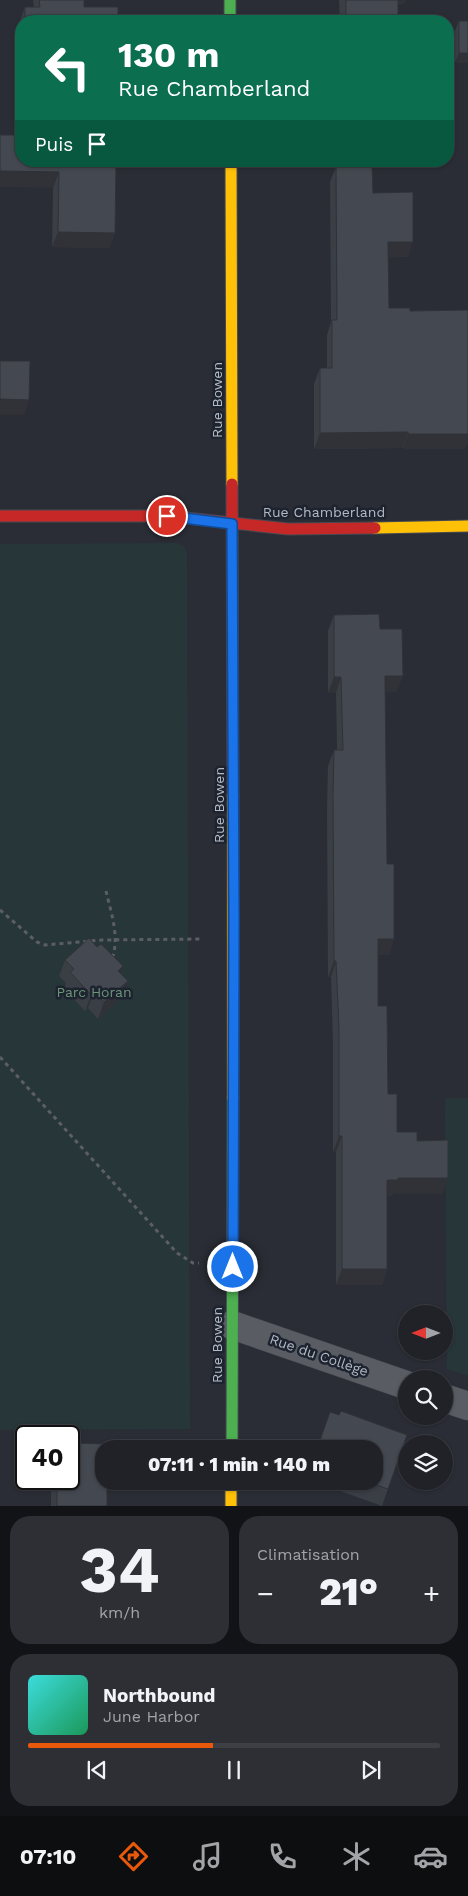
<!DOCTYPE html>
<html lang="fr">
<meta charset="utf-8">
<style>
body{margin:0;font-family:"Work Sans",sans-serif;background:#2d2f34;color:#f1f3f6;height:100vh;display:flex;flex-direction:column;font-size:19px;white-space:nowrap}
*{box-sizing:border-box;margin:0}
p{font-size:16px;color:#a2a4a8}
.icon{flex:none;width:28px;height:28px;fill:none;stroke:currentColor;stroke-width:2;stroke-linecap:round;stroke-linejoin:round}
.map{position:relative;height:1506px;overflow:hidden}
.drawer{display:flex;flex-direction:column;gap:10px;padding:10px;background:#121316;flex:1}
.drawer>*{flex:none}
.hud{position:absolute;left:15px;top:15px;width:439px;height:152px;border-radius:20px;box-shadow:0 1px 4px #0004,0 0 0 1px #3d3f45;background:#0b6e4f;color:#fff;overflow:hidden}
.needle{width:32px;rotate:270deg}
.controls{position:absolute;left:398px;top:1305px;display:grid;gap:10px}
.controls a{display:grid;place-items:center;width:55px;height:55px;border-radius:50%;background:#202228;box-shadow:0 1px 4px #0004,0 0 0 1px #3d3f45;font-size:25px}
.speed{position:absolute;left:15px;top:1425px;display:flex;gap:10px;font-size:25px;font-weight:700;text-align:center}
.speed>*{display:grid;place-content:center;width:65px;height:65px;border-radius:50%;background:#202228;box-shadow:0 1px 4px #0004,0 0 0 1px #3d3f45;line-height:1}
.speed .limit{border:2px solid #111;border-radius:8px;background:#fff;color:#111}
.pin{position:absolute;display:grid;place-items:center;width:42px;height:42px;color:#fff;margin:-21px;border:2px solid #fff;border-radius:50%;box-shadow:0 1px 5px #0007}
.me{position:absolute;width:55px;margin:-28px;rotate:0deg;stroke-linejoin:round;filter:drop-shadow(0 0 4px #0008)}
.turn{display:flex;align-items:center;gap:18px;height:105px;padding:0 20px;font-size:22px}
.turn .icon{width:65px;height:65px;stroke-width:2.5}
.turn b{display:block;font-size:35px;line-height:42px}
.then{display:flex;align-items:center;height:48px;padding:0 20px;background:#0003;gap:10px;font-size:19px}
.big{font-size:38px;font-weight:800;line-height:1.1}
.drawer .card{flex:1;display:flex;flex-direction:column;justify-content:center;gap:8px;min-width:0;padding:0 18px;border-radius:20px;background:#2d2f34}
.drawer .dial{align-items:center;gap:0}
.dial b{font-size:65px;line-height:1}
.song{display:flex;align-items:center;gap:15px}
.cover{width:60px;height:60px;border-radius:8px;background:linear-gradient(135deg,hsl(180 70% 55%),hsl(150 70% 35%))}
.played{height:5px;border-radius:2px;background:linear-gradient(90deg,#ea580c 45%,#3d3f45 45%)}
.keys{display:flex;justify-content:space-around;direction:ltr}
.heat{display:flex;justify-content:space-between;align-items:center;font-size:28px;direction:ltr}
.drawer .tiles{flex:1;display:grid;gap:10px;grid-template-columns:1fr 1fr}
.card:last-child{grid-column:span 2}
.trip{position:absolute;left:95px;top:1440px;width:288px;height:50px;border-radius:20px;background:#202228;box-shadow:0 1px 4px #0004,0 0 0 1px #3d3f45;font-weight:800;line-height:50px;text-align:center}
.dock{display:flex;height:80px;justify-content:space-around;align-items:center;background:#0d0e10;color:#a2a4a8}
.dock .icon{width:35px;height:35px}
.dock .current{color:#ea580c}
.dock b{font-size:22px;color:#f1f3f6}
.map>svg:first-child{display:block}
.green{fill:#273639}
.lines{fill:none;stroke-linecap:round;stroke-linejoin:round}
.street-casing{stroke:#474a52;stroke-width:29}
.fast-casing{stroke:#474a52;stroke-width:13}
.slow-casing{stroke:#474a52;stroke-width:13}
.jam-casing{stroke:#474a52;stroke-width:13}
.path{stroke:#5b5f65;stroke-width:3;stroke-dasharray:4 4;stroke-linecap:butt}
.street{stroke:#595c63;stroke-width:28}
.fast{stroke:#4caf50;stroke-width:11}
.slow{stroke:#ffc107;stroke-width:11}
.jam{stroke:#c62828;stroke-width:11}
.wall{fill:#3a3e45}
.shaded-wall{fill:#303238}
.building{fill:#444850;stroke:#303238}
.route-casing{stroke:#114b97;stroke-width:12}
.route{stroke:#1a73e8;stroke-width:9}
.labels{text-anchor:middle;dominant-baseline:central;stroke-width:5;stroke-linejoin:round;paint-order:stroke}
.street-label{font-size:14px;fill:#b3b9c5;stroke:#1d232f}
.park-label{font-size:14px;fill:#6c9478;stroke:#1d232f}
</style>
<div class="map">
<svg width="468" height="1506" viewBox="0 0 468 1506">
<rect width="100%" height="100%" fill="#2a2d35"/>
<g class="green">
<path d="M176 543 184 546 187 554 190 1429 0 1430V544Z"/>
<path d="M445 1098H468V1376L447 1369Z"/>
</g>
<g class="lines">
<g class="street-casing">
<g id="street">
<path d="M232 1325 406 1385"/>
<path d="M444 1398 468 1406"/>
</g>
</g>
<g class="fast-casing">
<g id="fast">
<path d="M230 0V21"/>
<path d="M232 1449 233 1098"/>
</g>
</g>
<g class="slow-casing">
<g id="slow">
<path d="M231 161 232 484"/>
<path d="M375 528 468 526"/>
<path d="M233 1098V796"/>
<path d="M231 1481V1506"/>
</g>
</g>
<g class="jam-casing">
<g id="jam">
<path d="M232 484 233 796"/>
<path d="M0 516H167L288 529 375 528"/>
</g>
</g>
<g class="path">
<path d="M106 891C111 913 120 937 112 959"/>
<path d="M0 910 37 942 45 945 102 940 201 939"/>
<path d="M0 1057 177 1253 193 1263H199"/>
</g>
<use href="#street" class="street"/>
<use href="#fast" class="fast"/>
<use href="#slow" class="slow"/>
<use href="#jam" class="jam"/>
</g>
<g class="wall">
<path d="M33 0H84V7L118 21H21V52H19V23L25 7H34Z"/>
<path d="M339 0H406L405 3 398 4V21H340Z"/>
<path d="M459 21 468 63 455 62V31Z"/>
<path d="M21 135 116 161 115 233 109 248 52 247 53 188Z"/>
<path d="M336 167 373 193 408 257H388L389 308 410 311 468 310V445H466L464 449H403V448L314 449V384L320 368H327V335L331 322 330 182Z"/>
<path d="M334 615 380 629 397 692H385L387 864 394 939 389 955H378V1006L388 1094 397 1132 417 1141 448 1178 442 1194H393L392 1196H387V1269L382 1285H336V1152H333V1044L331 977H328L327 810 328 766 334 750H337L336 693H328V631Z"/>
<path d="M97 947 123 966 120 973 122 997 98 1019 88 1008 85 1011 64 989 66 983 59 976 65 960Z"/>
<path d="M407 1435 382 1506 315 1482 316 1481H374Z"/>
<path d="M51 1479H69L107 1506H51Z"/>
</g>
<g class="shaded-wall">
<path d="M393 0H406L405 3 392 4Z"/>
<path d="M459 53H468V63L455 62Z"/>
<path d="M0 171 59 172 53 188 0 187Z"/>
<path d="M58 232 115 233 109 248 52 247Z"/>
<path d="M388 242H413L408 257 382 258Z"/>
<path d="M0 399 29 400 24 415H0Z"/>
<path d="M408 432 403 448 314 449 320 433Z"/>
<path d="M408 434H468V445H466L464 449H403Z"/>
<path d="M385 676H403L397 692H379Z"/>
<path d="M334 677H341L336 693H328Z"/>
<path d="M378 939H394L389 955H372Z"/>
<path d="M334 961H336L331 977H328Z"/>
<path d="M123 966 117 983 118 971Z"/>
<path d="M128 981 122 997 98 1019 104 1002Z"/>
<path d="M94 992 88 1008 85 1011 91 995Z"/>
<path d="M339 1136H342L336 1152H333Z"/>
<path d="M398 1178H448L442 1194H393L392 1196H382L387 1180Z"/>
<path d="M342 1269H387L382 1285H336Z"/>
</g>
<g class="building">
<path d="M39 0H84V7H118V21H25V7H40Z"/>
<rect x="346" y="0" width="52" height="21"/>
<rect x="459" y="21" width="9" height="32"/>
<path d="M0 135H21V161H116L115 233 58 232 59 172 0 171Z"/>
<path d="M372 166 373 193 413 192V242H388L389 308H410V311L468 310V434H408V432L320 433V368H332V320H337L336 167Z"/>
<path d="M0 361H30L29 400 0 399Z"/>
<path d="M379 614 380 629H402L403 676H385L387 864H394V939H378V1006H387L388 1094H397V1132H417V1141L448 1140V1178H398V1180H387V1269H342V1136H339V1028L336 961H334L333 794 334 750H343L341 677H334V615Z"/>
<path d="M89 938 97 947 101 944 123 966 118 971 128 981 104 1002 94 992 91 995 70 972 74 969 65 960Z"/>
<path d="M341 1411 407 1435 388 1489 365 1481H374V1449H317L330 1412 339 1415Z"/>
<path d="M69 1443 108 1444V1449H104V1481H107V1506H57V1479H69Z"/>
</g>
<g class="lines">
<g class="route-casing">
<path id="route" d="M167 516 232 524 234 918 233 1267"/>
</g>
<use href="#route" class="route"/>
</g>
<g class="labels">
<g class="street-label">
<text transform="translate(217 400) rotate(-90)">Rue Bowen</text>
<text x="324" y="512">Rue Chamberland</text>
<text transform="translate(219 805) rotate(-90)">Rue Bowen</text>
<text transform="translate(217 1345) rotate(-90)">Rue Bowen</text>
<text transform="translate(319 1355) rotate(19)">Rue du Collège</text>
</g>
<g class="park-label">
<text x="94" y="992">Parc Horan</text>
</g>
</g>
</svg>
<div class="controls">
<a><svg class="needle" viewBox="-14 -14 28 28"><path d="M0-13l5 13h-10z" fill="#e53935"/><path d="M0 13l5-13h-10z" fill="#a2a4a8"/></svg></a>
<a><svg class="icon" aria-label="search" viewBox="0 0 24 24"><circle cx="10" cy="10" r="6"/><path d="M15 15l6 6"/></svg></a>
<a><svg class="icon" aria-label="layers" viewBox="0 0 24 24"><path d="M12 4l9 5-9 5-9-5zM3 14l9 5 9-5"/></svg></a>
</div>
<div class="speed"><div class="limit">40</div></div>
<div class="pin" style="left:167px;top:516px;background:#d93025"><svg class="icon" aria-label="arrive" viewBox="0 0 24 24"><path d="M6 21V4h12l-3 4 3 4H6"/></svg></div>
<svg class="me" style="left:233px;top:1267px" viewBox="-20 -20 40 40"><circle r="17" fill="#1a73e8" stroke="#fff" stroke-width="3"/><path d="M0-11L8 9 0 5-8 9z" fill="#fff"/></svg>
<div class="trip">07:11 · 1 min · 140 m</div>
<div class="hud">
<div class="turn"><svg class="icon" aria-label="left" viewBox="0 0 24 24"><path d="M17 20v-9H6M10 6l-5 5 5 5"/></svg><div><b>130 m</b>Rue Chamberland</div></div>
<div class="then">Puis<svg class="icon" aria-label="arrive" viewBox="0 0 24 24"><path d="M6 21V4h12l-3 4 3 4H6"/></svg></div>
</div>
</div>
<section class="drawer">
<div class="tiles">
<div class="card dial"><b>34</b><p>km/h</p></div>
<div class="card"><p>Climatisation</p>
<div class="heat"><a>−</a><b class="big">21°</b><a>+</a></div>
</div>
<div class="card">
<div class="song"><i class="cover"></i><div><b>Northbound</b><p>June Harbor</p></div></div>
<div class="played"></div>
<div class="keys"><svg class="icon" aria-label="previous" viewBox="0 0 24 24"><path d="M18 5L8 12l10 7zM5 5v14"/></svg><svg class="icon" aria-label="pause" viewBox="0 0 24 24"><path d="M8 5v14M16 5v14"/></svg><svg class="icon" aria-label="next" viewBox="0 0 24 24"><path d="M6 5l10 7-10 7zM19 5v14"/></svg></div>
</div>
</div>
</section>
<nav class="dock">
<b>07:10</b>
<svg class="icon current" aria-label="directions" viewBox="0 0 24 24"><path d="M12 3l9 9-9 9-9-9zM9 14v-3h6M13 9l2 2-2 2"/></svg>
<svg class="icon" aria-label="music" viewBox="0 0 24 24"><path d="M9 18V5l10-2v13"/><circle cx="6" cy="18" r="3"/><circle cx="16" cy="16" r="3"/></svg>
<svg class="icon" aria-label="phone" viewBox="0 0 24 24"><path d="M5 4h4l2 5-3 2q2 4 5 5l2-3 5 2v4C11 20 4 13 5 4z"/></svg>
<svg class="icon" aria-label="climate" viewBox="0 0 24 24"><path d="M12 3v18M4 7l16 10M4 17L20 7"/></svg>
<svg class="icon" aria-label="car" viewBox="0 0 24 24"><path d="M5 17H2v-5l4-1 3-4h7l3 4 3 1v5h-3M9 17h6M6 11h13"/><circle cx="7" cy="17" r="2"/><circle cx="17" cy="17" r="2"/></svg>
</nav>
